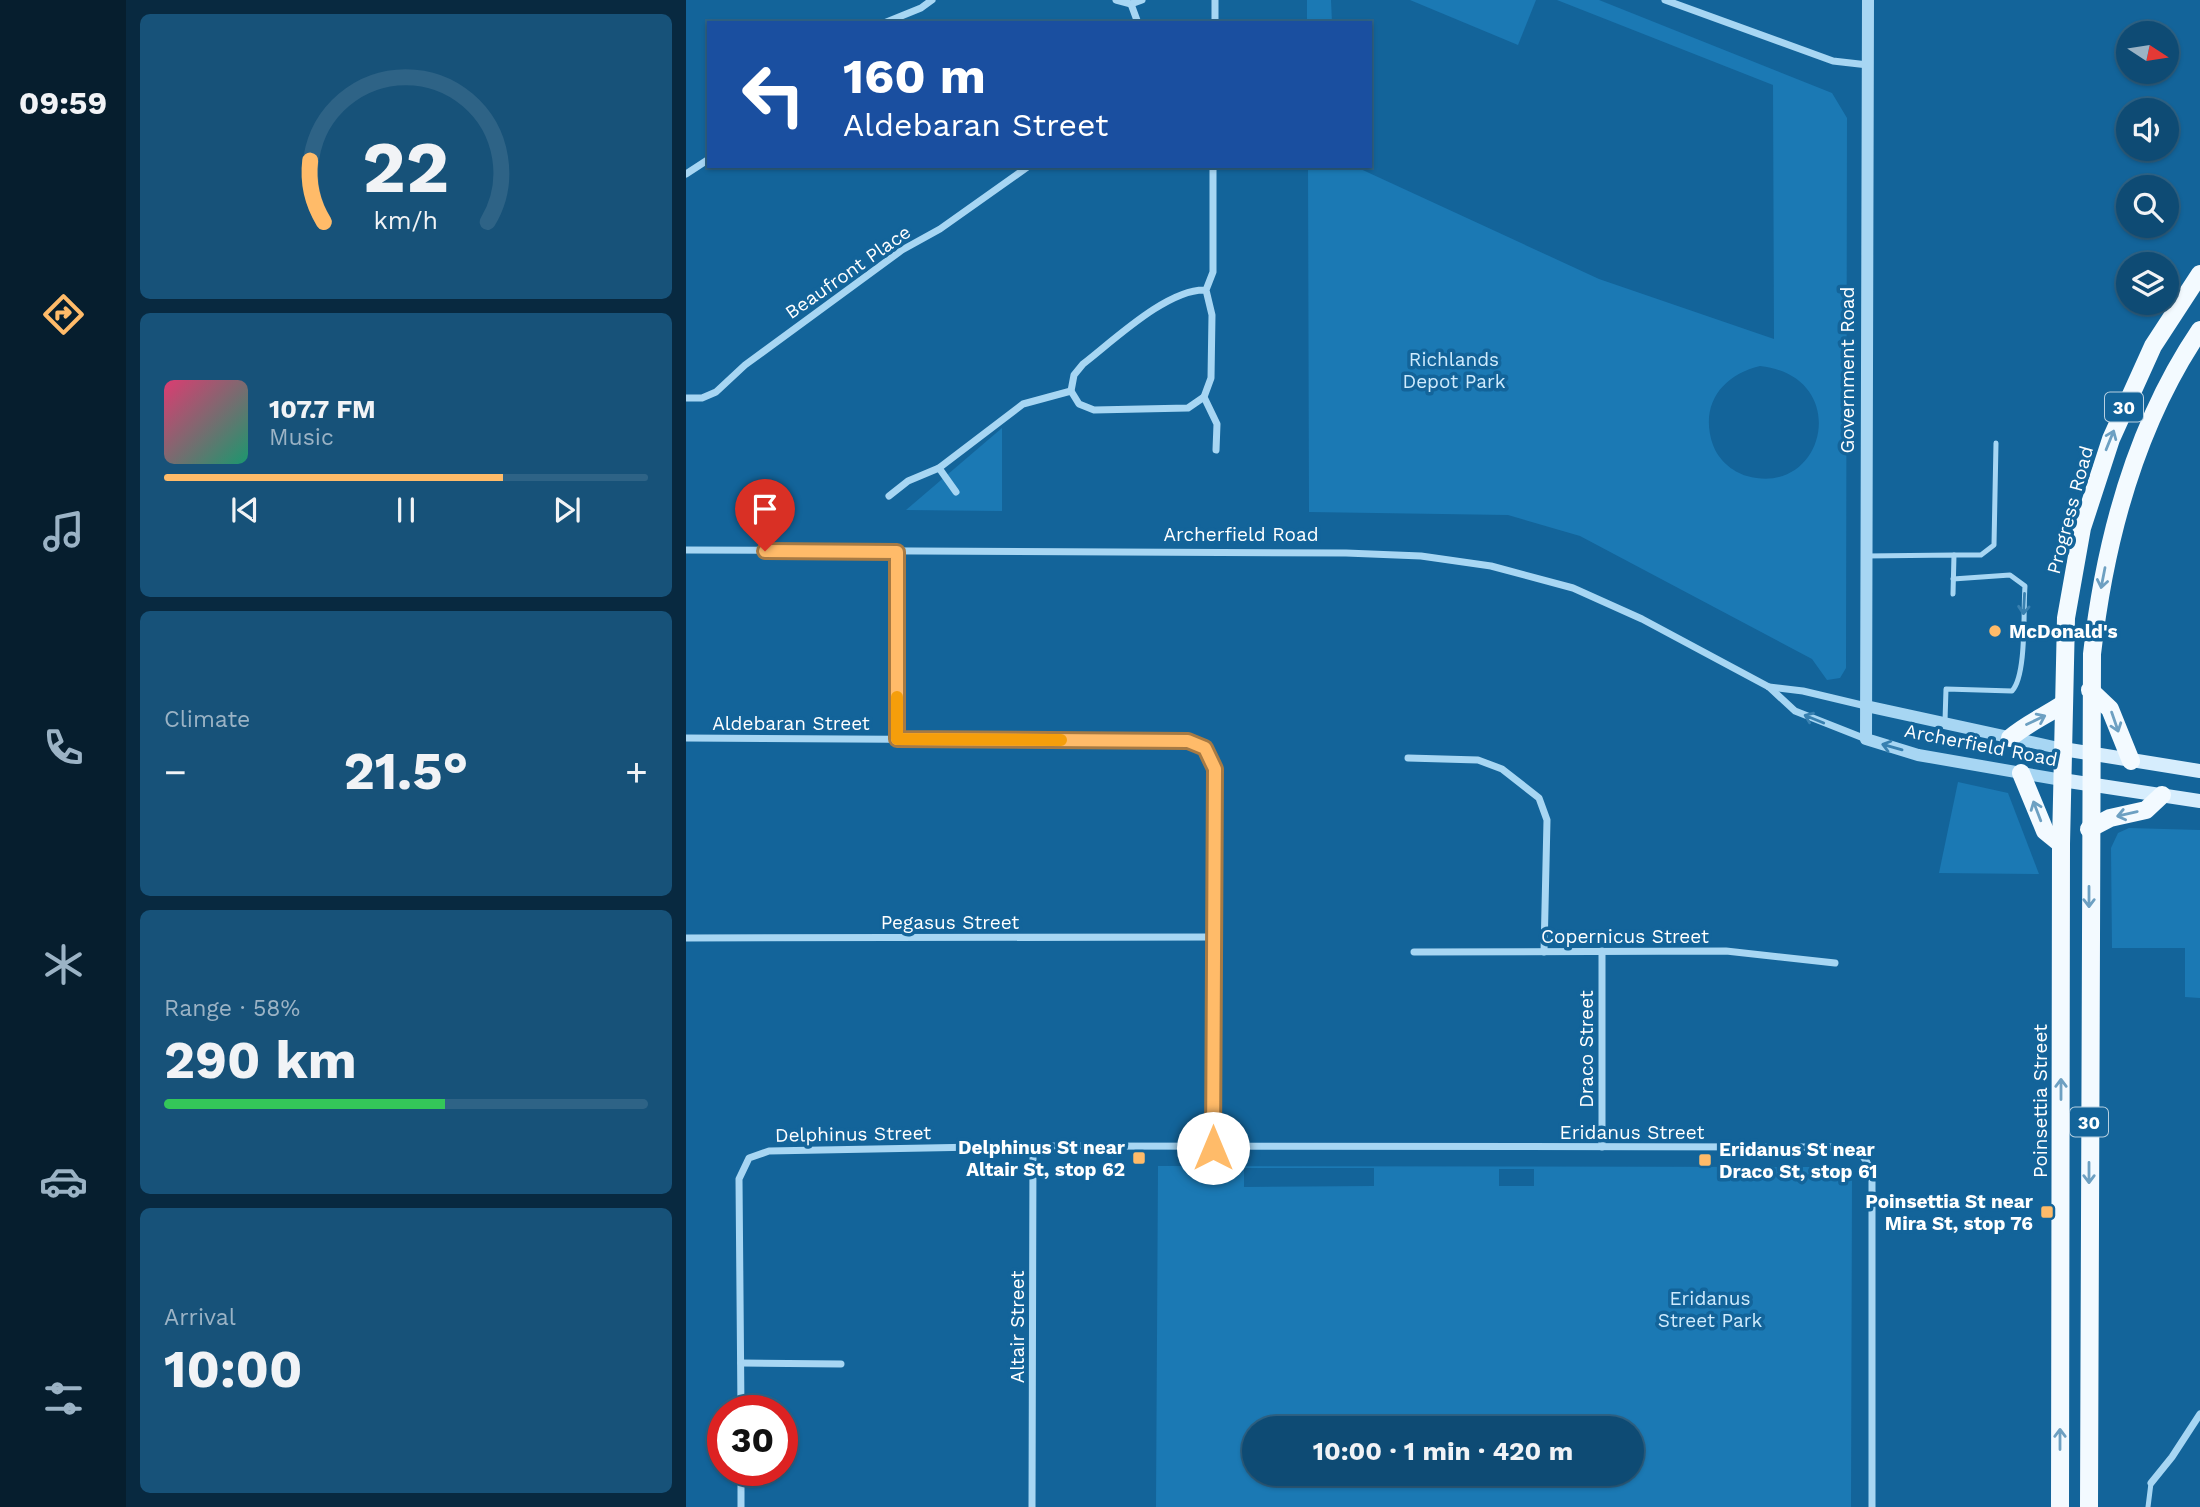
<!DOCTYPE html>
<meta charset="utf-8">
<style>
body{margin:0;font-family:"Work Sans",sans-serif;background:#175279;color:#f1f3f6;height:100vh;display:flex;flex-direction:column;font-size:26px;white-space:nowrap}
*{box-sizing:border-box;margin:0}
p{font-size:23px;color:#9bb3c5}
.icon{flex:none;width:38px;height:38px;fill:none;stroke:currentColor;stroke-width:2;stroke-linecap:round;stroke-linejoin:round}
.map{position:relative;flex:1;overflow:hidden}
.panel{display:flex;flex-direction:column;gap:14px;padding:14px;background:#082940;width:560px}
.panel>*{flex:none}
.top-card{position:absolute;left:21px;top:21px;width:665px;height:147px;border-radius:0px;box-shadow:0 2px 5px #0004,0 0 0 2px #2e6386;background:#1a4fa0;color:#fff;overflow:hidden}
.needle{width:46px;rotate:102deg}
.buttons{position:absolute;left:1430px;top:21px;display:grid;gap:14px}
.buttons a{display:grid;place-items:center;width:63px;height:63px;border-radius:50%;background:#0e4b74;box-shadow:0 2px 5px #0004,0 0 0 2px #2e6386;font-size:35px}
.speed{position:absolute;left:21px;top:1395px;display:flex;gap:14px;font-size:35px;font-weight:700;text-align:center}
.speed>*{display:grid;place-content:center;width:91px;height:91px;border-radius:50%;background:#0e4b74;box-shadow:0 2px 5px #0004,0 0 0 2px #2e6386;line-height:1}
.speed .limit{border:10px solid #d22;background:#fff;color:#111}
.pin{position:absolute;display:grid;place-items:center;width:60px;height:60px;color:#fff;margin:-72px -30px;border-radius:50% 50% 50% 0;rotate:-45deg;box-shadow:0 0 7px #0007}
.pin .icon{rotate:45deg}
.me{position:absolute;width:77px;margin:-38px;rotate:0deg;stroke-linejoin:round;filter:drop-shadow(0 0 5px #0008)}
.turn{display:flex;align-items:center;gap:24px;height:147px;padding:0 21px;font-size:32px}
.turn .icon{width:91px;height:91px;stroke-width:2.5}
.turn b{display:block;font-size:49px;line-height:60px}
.big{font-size:52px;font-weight:700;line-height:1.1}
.panel .tile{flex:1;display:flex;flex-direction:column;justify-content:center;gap:10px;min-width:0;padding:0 24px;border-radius:10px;background:#175279}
.panel .dial{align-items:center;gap:0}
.dial svg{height:182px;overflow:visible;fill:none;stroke:#2e6386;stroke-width:7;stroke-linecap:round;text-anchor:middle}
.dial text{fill:#f1f3f6;stroke:none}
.song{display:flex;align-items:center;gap:21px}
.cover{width:84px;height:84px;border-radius:10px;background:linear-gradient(135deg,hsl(340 70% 55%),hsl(160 70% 35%))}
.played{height:7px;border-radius:4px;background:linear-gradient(90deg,#ffbb69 70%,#2e6386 70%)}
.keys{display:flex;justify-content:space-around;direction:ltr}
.heat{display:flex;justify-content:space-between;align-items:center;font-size:38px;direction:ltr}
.charge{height:10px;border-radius:5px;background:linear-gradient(90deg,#34c759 58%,#2e6386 0)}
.trip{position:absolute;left:556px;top:1416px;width:402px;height:70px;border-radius:35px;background:#0e4b74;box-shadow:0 2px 5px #0004,0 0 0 2px #2e6386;font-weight:700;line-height:70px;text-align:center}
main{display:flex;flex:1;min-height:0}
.dock{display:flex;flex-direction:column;width:126px;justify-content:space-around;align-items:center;background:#061e2e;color:#9bb3c5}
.dock .icon{width:49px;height:49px}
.dock .active{color:#ffbb69}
.dock b{font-size:32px;color:#f1f3f6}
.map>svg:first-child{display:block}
.green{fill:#1b79b4;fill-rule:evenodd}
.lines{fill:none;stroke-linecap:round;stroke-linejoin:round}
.service{stroke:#a7d6f3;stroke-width:5}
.minor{stroke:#a7d6f3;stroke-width:7}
.tertiary{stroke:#a7d6f3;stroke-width:12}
.secondary{stroke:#d6edfd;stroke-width:14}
.primary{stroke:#f3faff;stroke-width:18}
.oneway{stroke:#6da0c2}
.oneway2{stroke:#3880b0}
.route-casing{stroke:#a67a44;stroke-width:18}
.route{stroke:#ffbb69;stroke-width:12}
.slow{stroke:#f59e0b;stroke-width:12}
.poi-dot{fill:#ffbb69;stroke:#13649a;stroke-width:2.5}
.labels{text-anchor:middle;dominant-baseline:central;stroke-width:7;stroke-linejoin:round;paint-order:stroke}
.shield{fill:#13649a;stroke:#b8d0e1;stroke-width:2}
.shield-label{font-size:18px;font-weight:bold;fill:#fff}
.street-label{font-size:19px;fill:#fff;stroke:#13649a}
.park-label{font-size:19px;fill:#cfebfd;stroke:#13649a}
.poi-label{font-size:19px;font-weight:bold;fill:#fff;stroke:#13649a;text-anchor:start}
</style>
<main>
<nav class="dock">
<b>09:59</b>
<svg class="icon active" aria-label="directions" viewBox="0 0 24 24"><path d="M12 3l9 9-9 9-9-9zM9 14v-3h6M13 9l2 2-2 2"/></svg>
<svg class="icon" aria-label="music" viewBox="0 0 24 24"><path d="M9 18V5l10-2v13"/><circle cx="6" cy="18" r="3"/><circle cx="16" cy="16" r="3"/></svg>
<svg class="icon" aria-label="phone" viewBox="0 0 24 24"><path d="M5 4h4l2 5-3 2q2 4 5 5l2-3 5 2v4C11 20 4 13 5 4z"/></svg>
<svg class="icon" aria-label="climate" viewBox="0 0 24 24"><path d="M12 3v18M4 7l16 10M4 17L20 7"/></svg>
<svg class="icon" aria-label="car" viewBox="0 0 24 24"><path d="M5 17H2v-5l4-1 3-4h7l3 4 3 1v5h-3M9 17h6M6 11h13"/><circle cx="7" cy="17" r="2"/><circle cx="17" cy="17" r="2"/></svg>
<svg class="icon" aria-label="filters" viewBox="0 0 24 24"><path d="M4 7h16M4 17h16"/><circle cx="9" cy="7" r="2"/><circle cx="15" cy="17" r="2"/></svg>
</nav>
<section class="panel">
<div class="tile dial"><svg viewBox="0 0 100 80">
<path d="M14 69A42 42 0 1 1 86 69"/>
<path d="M14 69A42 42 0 0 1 8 42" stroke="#ffbb69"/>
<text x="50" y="56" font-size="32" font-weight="700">22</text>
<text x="50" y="72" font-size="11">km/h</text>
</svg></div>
<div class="tile">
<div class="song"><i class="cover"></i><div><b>107.7 FM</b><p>Music</p></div></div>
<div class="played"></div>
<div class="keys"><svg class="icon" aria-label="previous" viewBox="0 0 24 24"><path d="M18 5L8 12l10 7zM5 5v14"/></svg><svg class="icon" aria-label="pause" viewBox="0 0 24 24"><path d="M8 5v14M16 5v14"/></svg><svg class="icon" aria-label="next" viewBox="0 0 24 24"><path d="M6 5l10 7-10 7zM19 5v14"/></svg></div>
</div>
<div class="tile"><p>Climate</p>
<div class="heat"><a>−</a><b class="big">21.5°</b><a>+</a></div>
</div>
<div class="tile"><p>Range · 58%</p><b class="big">290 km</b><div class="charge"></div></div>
<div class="tile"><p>Arrival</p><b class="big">10:00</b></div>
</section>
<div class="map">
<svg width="1514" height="1507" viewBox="0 0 1514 1507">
<rect width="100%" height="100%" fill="#13649a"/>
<g class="green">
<path d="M621 0H645L646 23H621Z"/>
<path d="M724 0H850L832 45Z"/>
<path d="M871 0H913L1146 93 1161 118 1160 668 1154 678 1141 680 1126 659 894 536 822 515 623 512 622 166H668L913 279 1088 339 1087 85ZM1074 366C1167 376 1140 498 1061 476 1046 472 1032 459 1027 445 1013 405 1036 375 1074 366Z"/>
<path d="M316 428V511L220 510Z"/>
<path d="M1272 782 1322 793 1353 874 1253 873Z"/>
<path d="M1443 828 1514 830V998L1499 997V948H1426L1425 848 1432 833Z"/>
<path d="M472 1166 1147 1167 1166 1181 1165 1507H470ZM558 1168H688V1186L558 1187ZM813 1169H848V1186H813ZM887 1426 947 1428V1474H569V1428Z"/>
</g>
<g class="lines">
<g class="service">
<path d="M1268 555H1295L1308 545 1310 443"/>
<path d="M1180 556 1268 555 1267 594"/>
<path d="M1259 721 1260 689 1326 691C1341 675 1337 610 1339 586L1324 575 1267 579"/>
<path d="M1462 1507 1465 1483"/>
</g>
<g class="minor">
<path d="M430 0 445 4 456 0"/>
<path d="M529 0V23"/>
<path d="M979 0 1147 61 1182 65"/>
<path d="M445 4 452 23"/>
<path d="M198 23 235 8 246 0"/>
<path d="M0 174 23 159"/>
<path d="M520 290C482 288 427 341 397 364L388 375 385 391 393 404 408 410 502 408 518 397 525 378 526 315 520 290 527 272V166"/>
<path d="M518 397 531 424 530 450"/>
<path d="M0 398H16L30 392 59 365 216 250 254 229 343 166"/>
<path d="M253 468 270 492"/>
<path d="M203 496 222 481 253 468 337 404 385 391"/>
<path d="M0 550 660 553 735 556 805 566 887 588 956 619 1083 687 1109 711 1180 739"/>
<path d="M211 552V739"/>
<path d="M1083 687 1117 691 1180 706"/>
<path d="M0 738 502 741 519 748 529 769 527 1148"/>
<path d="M722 758 792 760 816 769 853 798 861 820 858 952"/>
<path d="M0 938 528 937"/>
<path d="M728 952 1040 951 1149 963"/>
<path d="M916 1147V951"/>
<path d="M55 1363 155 1364"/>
<path d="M55 1410 53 1179 63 1158 83 1151 347 1146 1156 1147C1175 1151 1183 1159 1186 1178V1507"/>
<path d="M1465 1483 1486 1457 1514 1414"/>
<path d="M55 1507V1470"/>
<path d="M346 1507 347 1146"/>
</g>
<g class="tertiary">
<path d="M1182 0 1180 739 1232 755 1376 780"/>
<path d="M1180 706 1377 749"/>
</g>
<g class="secondary">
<path d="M1377 749 1514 771"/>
<path d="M1376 780 1514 801"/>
</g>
<g class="primary">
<path d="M1404 690 1424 709 1445 761"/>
<path d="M1324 738C1340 724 1359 716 1377 704"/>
<path d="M1335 773 1359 831 1375 844"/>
<path d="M1403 829 1424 818 1460 810 1476 795"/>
<path d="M1374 1507 1375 844 1380 618 1396 528 1425 439 1467 346 1514 274"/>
<path d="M1403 1507 1406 654C1419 539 1449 426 1514 330"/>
</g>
</g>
<defs><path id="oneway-shaft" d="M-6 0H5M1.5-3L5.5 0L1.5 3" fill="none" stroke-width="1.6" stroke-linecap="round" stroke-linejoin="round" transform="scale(1.75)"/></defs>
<g class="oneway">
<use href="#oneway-shaft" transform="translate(1424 440) rotate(-68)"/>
<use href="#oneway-shaft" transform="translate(1417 578) rotate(101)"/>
<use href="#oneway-shaft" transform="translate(1350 720) rotate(-25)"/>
<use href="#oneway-shaft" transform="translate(1429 722) rotate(71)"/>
<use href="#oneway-shaft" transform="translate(1351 811) rotate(-111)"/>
<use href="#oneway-shaft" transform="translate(1441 814) rotate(167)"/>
<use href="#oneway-shaft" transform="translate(1403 897) rotate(90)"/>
<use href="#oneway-shaft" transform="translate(1375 1089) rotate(-90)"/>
<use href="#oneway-shaft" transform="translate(1403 1173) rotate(90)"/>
<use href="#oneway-shaft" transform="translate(1374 1439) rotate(-90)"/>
</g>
<g class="oneway2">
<use href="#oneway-shaft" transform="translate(1338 604) rotate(93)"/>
<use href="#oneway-shaft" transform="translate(1128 719) rotate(-158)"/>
<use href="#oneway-shaft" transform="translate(1206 747) rotate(-164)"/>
</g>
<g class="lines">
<g class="route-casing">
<path id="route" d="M79 551 211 552V739L502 741 519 748 529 769 527 1148"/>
</g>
<use href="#route" class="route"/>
<path class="slow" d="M211 697V739L375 740"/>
</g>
<g class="poi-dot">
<circle cx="1309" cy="631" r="7"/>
<rect x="446" y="1151" width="14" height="14" rx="3.5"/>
<rect x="1012" y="1153" width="14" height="14" rx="3.5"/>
<rect x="1354" y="1205" width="14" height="14" rx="3.5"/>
</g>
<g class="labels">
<g class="shield">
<rect x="1419" y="392.5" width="38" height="29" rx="5"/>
<rect x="1384" y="1107.5" width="38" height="29" rx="5"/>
</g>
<g class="shield-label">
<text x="1438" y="407">30</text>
<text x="1403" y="1122">30</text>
</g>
<g class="street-label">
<text transform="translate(162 272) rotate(-35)">Beaufront Place</text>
<text transform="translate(1161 370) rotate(-90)">Government Road</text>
<text transform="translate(1384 510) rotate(-75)">Progress Road</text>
<text x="555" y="534">Archerfield Road</text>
<text x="105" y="723">Aldebaran Street</text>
<text transform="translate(1295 745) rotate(11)">Archerfield Road</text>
<text x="264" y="922">Pegasus Street</text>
<text x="939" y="936">Copernicus Street</text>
<text transform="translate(900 1049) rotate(-90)">Draco Street</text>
<text transform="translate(1354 1101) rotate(-90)">Poinsettia Street</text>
<text x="946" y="1132">Eridanus Street</text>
<text transform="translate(167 1134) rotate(-1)">Delphinus Street</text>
<text transform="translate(331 1327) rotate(-90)">Altair Street</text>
</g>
<g class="park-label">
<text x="768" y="359">Richlands<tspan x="768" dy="22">Depot Park</tspan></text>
<text x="1024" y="1298">Eridanus<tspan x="1024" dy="22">Street Park</tspan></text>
</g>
<g class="poi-label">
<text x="1323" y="631">McDonald's</text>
<text x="439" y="1147" text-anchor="end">Delphinus St near<tspan x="439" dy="22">Altair St, stop 62</tspan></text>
<text x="1033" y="1149">Eridanus St near<tspan x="1033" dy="22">Draco St, stop 61</tspan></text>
<text x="1347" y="1201" text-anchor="end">Poinsettia St near<tspan x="1347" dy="22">Mira St, stop 76</tspan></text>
</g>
</g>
</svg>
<div class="buttons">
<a><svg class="needle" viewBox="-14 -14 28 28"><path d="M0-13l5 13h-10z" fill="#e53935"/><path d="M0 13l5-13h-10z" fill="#9bb3c5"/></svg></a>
<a><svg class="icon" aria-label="sound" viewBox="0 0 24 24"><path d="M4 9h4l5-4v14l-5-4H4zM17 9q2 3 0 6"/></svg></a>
<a><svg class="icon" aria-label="search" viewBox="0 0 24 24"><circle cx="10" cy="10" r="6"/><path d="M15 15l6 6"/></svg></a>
<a><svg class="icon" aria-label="layers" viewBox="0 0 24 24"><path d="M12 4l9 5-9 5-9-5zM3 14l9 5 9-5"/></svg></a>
</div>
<div class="speed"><div class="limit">30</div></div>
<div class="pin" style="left:79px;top:551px;background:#d93025"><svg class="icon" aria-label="arrive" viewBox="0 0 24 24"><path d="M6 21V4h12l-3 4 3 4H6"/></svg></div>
<svg class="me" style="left:527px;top:1148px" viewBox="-20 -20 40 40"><circle r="19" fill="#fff"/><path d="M0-13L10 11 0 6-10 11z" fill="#ffbb69"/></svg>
<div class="trip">10:00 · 1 min · 420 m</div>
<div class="top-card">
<div class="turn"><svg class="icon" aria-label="left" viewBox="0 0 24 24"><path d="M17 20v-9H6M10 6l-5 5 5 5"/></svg><div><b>160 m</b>Aldebaran Street</div></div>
</div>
</div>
</main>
